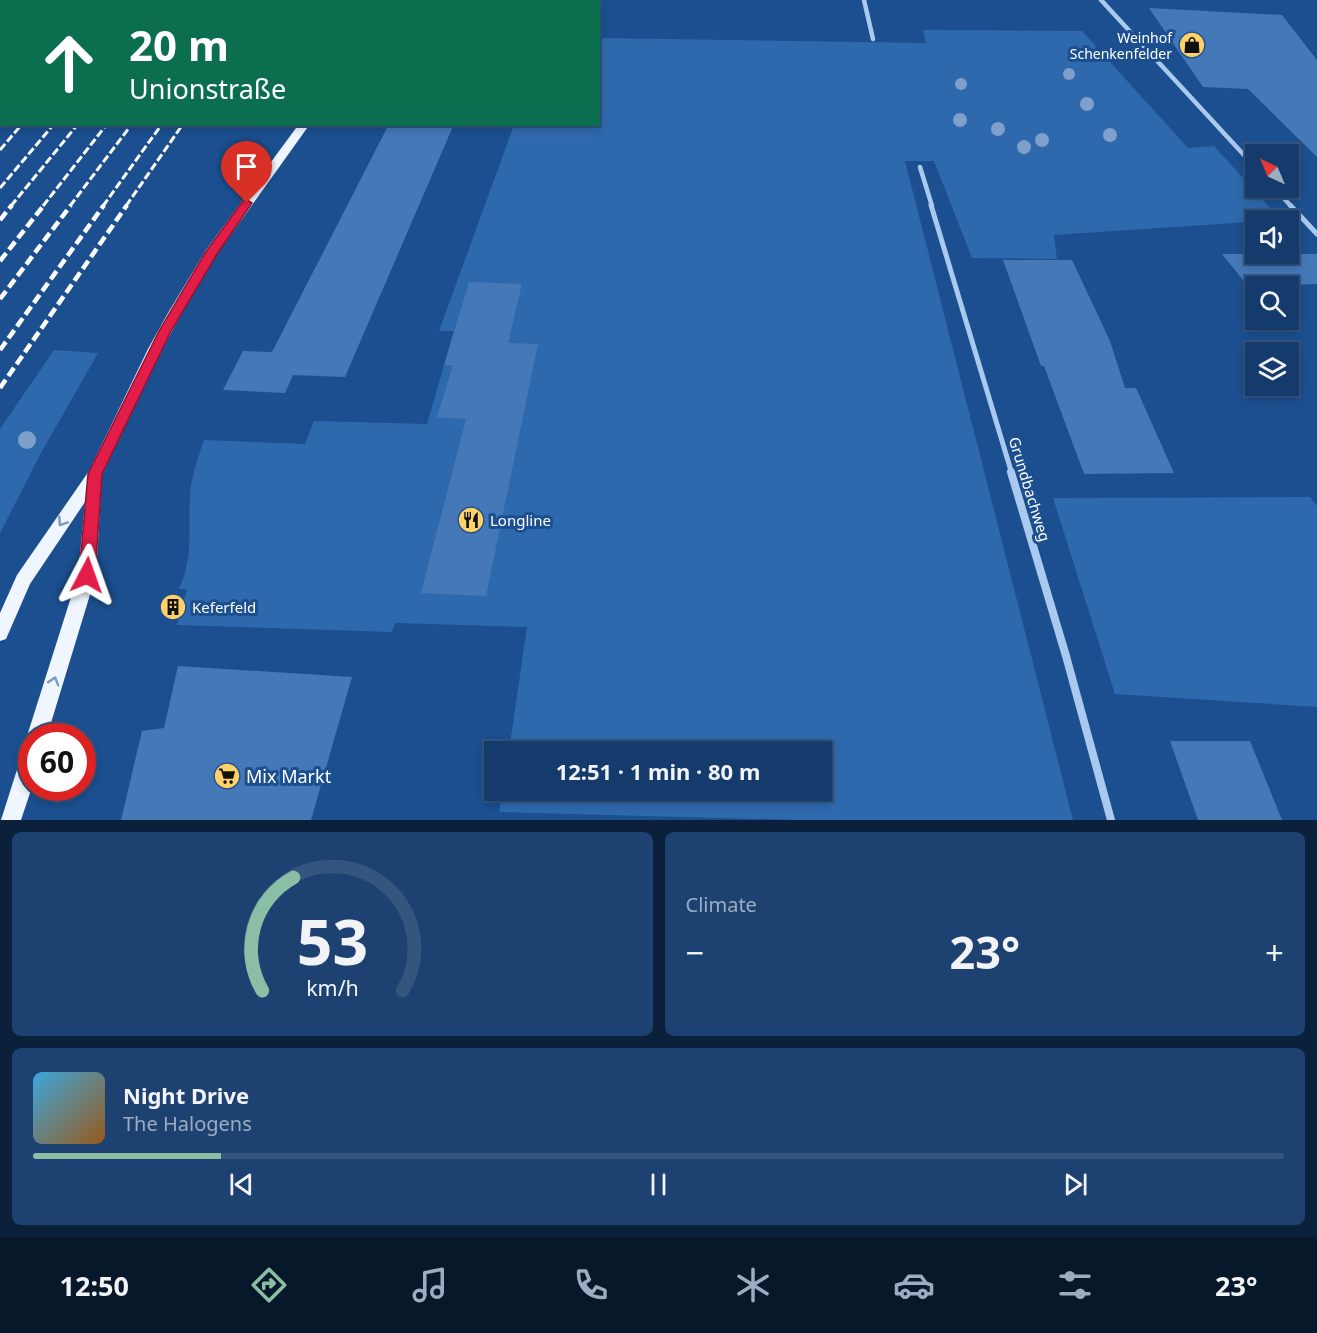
<!DOCTYPE html>
<meta charset="utf-8">
<style>
body{margin:0;font-family:"Noto Sans",sans-serif;background:#1d4271;color:#f1f3f6;height:100vh;display:flex;flex-direction:column;font-size:22px;white-space:nowrap}
*{box-sizing:border-box;margin:0}
p{font-size:20px;color:#9dadc1}
.icon{flex:none;width:33px;height:33px;fill:none;stroke:currentColor;stroke-width:2;stroke-linecap:round;stroke-linejoin:round}
.map{position:relative;height:820px;overflow:hidden}
.details{display:flex;flex-direction:column;gap:12px;padding:12px;background:#0b203b;flex:1}
.details>*{flex:none}
.banner{position:absolute;left:0px;top:0px;width:600px;height:126px;box-shadow:0 3px 9px #0003,0 0 0 2px #33557e;background:#0b6e4f;color:#fff;overflow:hidden}
.needle{width:39px;rotate:316deg}
.tools{position:absolute;left:1245px;top:144px;display:grid;gap:12px}
.tools a{display:grid;place-items:center;width:54px;height:54px;border-radius:0px;background:#143b6b;box-shadow:0 3px 9px #0003,0 0 0 2px #33557e;font-size:30px}
.speed{position:absolute;left:18px;top:723px;display:flex;gap:12px;font-size:30px;font-weight:700;text-align:center}
.speed>*{display:grid;place-content:center;width:78px;height:78px;border-radius:50%;background:#143b6b;box-shadow:0 3px 9px #0003,0 0 0 2px #33557e;line-height:1}
.speed .limit{border:9px solid #d22;background:#fff;color:#111}
.pin{position:absolute;display:grid;place-items:center;width:51px;height:51px;color:#fff;margin:-62px -26px;border-radius:50% 50% 50% 0;rotate:-45deg;box-shadow:0 0 6px #0007}
.pin .icon{rotate:45deg}
.me{position:absolute;width:66px;margin:-33px;rotate:4deg;stroke-linejoin:round;filter:drop-shadow(0 0 4px #0008)}
.turn{display:flex;align-items:center;gap:21px;height:126px;padding:0 30px;font-size:27px}
.turn .icon{width:78px;height:78px;stroke-width:2.5}
.turn b{display:block;font-size:42px;line-height:51px}
.big{font-size:45px;font-weight:700;line-height:1.1}
.details .card{flex:1;display:flex;flex-direction:column;justify-content:center;gap:9px;min-width:0;padding:0 21px;border-radius:9px;background:#1d4271}
.details .dial{align-items:center;gap:0}
.dial svg{height:156px;overflow:visible;fill:none;stroke:#33557e;stroke-width:7;stroke-linecap:round;text-anchor:middle}
.dial text{fill:#f1f3f6;stroke:none}
.song{display:flex;align-items:center;gap:18px}
.cover{width:72px;height:72px;border-radius:9px;background:linear-gradient(135deg,hsl(200 70% 55%),hsl(30 70% 35%))}
.played{height:6px;border-radius:3px;background:linear-gradient(90deg,#8abfa5 15%,#33557e 15%)}
.keys{display:flex;justify-content:space-around;direction:ltr}
.heat{display:flex;justify-content:space-between;align-items:center;font-size:33px;direction:ltr}
.details .tiles{flex:1;display:grid;gap:12px;grid-template-columns:1fr 1fr}
.card:last-child{grid-column:span 2}
.trip{position:absolute;left:484px;top:741px;width:348px;height:60px;border-radius:0px;background:#143b6b;box-shadow:0 3px 9px #0003,0 0 0 2px #33557e;font-weight:700;line-height:60px;text-align:center}
.tab-bar{display:flex;height:96px;justify-content:space-around;align-items:center;background:#08182b;color:#9dadc1}
.tab-bar .icon{width:42px;height:42px}
.tab-bar .active{color:#8abfa5}
.tab-bar b{font-size:27px;color:#f1f3f6}
.map>svg:first-child{display:block}
.green{fill:#2e69ad}
.building{fill:#4478b7}
.lines{fill:none;stroke-linecap:round;stroke-linejoin:round}
.minor-far2{stroke:#a9c9ee;stroke-width:4.5}
.minor-far1{stroke:#a9c9ee;stroke-width:5}
.minor{stroke:#a9c9ee;stroke-width:8}
.primary{fill:#f0f6ff;fill-rule:evenodd}
.tram{stroke:#fff;stroke-width:1.5}
.rail-far1{stroke:#fff;stroke-width:3;stroke-dasharray:8 3;stroke-linecap:butt}
.rail{stroke:#fff;stroke-width:4.5;stroke-dasharray:10 4.5;stroke-linecap:butt}
.tree{fill:#7ea0ca}
.oneway{stroke:#7b9ac1}
.route{fill:#e11d48;stroke:#92132f;stroke-width:1.5}
.labels{text-anchor:middle;dominant-baseline:central;stroke-width:6;stroke-linejoin:round;paint-order:stroke}
.far-poi-label{font-size:14px;fill:#fff;stroke:#1b4f8f;text-anchor:end}
.street-label{font-size:15px;fill:#fff;stroke:#1b4f8f}
.poi-label{font-size:15px;fill:#fff;stroke:#1b4f8f;text-anchor:start}
.near-poi-label{font-size:18px;fill:#fff;stroke:#1b4f8f;text-anchor:start}
</style>
<div class="map">
<svg width="1317" height="820" viewBox="0 0 1317 820">
<rect width="100%" height="100%" fill="#1b4f8f"/>
<g class="green">
<path d="M923 30 1082 31 1188 148 1214 146 1281 220 1054 235 1057 259 972 258 934 161H905L1073 820H796L499 812 503 791 822 790V752L509 751 527 627 395 623 392 632 177 625 187 589H179C194 555 188 530 190 495 191 477 198 458 204 440L305 444 314 421 427 424 454 331H439L514 125 598 124 599 38 926 43Z"/>
<path d="M54 350 98 353 41 453 0 533V429Z"/>
<path d="M1310 497 1317 506V707L1115 694 1053 498Z"/>
</g>
<g class="building">
<path d="M1149 8 1282 15 1317 60V157L1248 89 1203 87Z"/>
<path d="M389 124H454L345 377 293 375 285 393 223 390 243 351 272 352Z"/>
<path d="M1222 254H1317V284L1256 286V290H1251Z"/>
<path d="M1003 260H1072L1110 341 1125 388H1136L1174 473 1084 474 1044 366H1041Z"/>
<path d="M469 282 522 284 508 343 538 344 486 596 421 593 466 419 437 417 453 365H444Z"/>
<path d="M178 666 352 677 311 820H121L142 731 164 728Z"/>
<path d="M1170 741H1250L1282 820H1198Z"/>
</g>
<g class="lines">
<g class="minor-far2">
<path d="M864 0 873 39"/>
<path d="M1101 0 1256 168"/>
<path d="M920 167 932 206"/>
<path d="M1274 188 1291 206"/>
</g>
<g class="minor-far1">
<path d="M931 205 1012 474"/>
<path d="M1290 205 1317 234"/>
</g>
<path class="minor" d="M1011 472 1066 656 1111 820"/>
<g class="primary">
<path d="M410 0H420L410 2Z"/>
<path d="M430 0H440L429 2Z"/>
<path d="M299 124H310L217 254 182 313 162 349 102 475 96 575 47 736H32L30 743 27 736 78 575 85 502 30 584 6 639 0 641V613L17 575 89 471 148 349 168 313 206 250Z"/>
<path d="M32 745V787L21 820H1L22 754 25 747Z"/>
</g>
<g class="tram">
<path d="M90 2 92 0"/>
<path d="M0 97 2 95"/>
</g>
<g class="rail-far1">
<path d="M0 150 22 124"/>
<path d="M0 188 54 124"/>
<path d="M11 206 78 124"/>
<path d="M43 206 107 124"/>
<path d="M70 206 132 124"/>
<path d="M103 206 162 124"/>
<path d="M126 206 183 124"/>
</g>
<g class="rail">
<path d="M0 220 12 205"/>
<path d="M0 261 44 205"/>
<path d="M0 299 71 205"/>
<path d="M0 350 104 205"/>
<path d="M0 388 127 205"/>
</g>
</g>
<g class="tree">
<circle cx="1069" cy="74" r="6"/>
<circle cx="961" cy="84" r="6"/>
<circle cx="1087" cy="104" r="7"/>
<circle cx="960" cy="120" r="7"/>
<circle cx="998" cy="129" r="7"/>
<circle cx="1110" cy="135" r="7"/>
<circle cx="1042" cy="140" r="7"/>
<circle cx="1024" cy="147" r="7"/>
<circle cx="27" cy="440" r="9"/>
</g>
<defs><path id="oneway-chevron" d="M-2-3.5L2.5 0L-2 3.5" fill="none" stroke-width="1.6" stroke-linecap="round" stroke-linejoin="round" transform="scale(1.5)"/></defs>
<g class="oneway">
<use href="#oneway-chevron" transform="translate(62 522) rotate(124)"/>
<use href="#oneway-chevron" transform="translate(54 681) rotate(-73)"/>
</g>
<path class="route" d="M247 200 252 203 217 254 171 331 102 474 95 575 93 580 87 582 82 580 79 575 88 474 159 331 205 253 243 201Z"/>
<defs>
<g id="shop-disc" transform="scale(1.35)"><circle r="9.5" fill="#ffd166" stroke="#1b4f8f"/><path d="M-5-2.5h2.3a2.7 3.5 0 0 1 5.4 0H5L5.5 6h-11ZM-1.5-2.5h3a1.5 2.3 0 0 0-3 0Z" fill="#111"/></g>
<g id="restaurant-disc" transform="scale(1.35)"><circle r="9.5" fill="#ffd166" stroke="#1b4f8f"/><path d="M-5-6h1v4h1v-4h1v4h1v-4h1v5L-1.5 .5V6h-2V.5L-5-1ZM5-6V6H3V1.5H1.5Q1.5-4 5-6Z" fill="#111"/></g>
<g id="building-disc" transform="scale(1.35)"><circle r="9.5" fill="#ffd166" stroke="#1b4f8f"/><path d="M-4-6H4V6H1V3H-1V6H-4ZM-2.5-4.3h1.7v1.8h-1.7ZM.8-4.3h1.7v1.8H.8ZM-2.5-1h1.7V.8h-1.7ZM.8-1h1.7V.8H.8Z" fill="#111"/></g>
<g id="supermarket-disc" transform="scale(1.35)"><circle r="9.5" fill="#ffd166" stroke="#1b4f8f"/><path d="M-6-5.5h2.5l.6 2H6L4.5 2H-2.5L-4.4-4H-6ZM-1.5 3.2a1.3 1.3 0 1 0 .1 0ZM3 3.2a1.3 1.3 0 1 0 .1 0Z" fill="#111"/></g>
</defs>
<g fill-rule="evenodd">
<use href="#shop-disc" x="1192" y="45"/>
<use href="#restaurant-disc" x="471" y="520"/>
<use href="#building-disc" x="173" y="607"/>
<use href="#supermarket-disc" x="227" y="776"/>
</g>
<g class="labels">
<g class="far-poi-label">
<text x="1172" y="37">Weinhof<tspan x="1172" dy="16">Schenkenfelder</tspan></text>
</g>
<g class="street-label">
<text transform="translate(1030 489) rotate(73)">Grundbachweg</text>
</g>
<g class="poi-label">
<text x="490" y="520">Longline</text>
<text x="192" y="607">Keferfeld</text>
</g>
<g class="near-poi-label">
<text x="246" y="776">Mix Markt</text>
</g>
</g>
</svg>
<div class="tools">
<a><svg class="needle" viewBox="-14 -14 28 28"><path d="M0-13l5 13h-10z" fill="#e53935"/><path d="M0 13l5-13h-10z" fill="#9dadc1"/></svg></a>
<a><svg class="icon" aria-label="sound" viewBox="0 0 24 24"><path d="M4 9h4l5-4v14l-5-4H4zM17 9q2 3 0 6"/></svg></a>
<a><svg class="icon" aria-label="search" viewBox="0 0 24 24"><circle cx="10" cy="10" r="6"/><path d="M15 15l6 6"/></svg></a>
<a><svg class="icon" aria-label="layers" viewBox="0 0 24 24"><path d="M12 4l9 5-9 5-9-5zM3 14l9 5 9-5"/></svg></a>
</div>
<div class="speed"><div class="limit">60</div></div>
<div class="pin" style="left:247px;top:203px;background:#d93025"><svg class="icon" aria-label="arrive" viewBox="0 0 24 24"><path d="M6 21V4h12l-3 4 3 4H6"/></svg></div>
<svg class="me" style="left:87px;top:575px" viewBox="-20 -20 40 40"><path d="M0-17L14 15 0 8-14 15z" fill="#e11d48" stroke="#fff" stroke-width="4"/></svg>
<div class="trip">12:51 · 1 min · 80 m</div>
<div class="banner">
<div class="turn"><svg class="icon" aria-label="ahead" viewBox="0 0 24 24"><path d="M12 20V5M6 11l6-6 6 6"/></svg><div><b>20 m</b>Unionstraße</div></div>
</div>
</div>
<section class="details">
<div class="tiles">
<div class="card dial"><svg viewBox="0 0 100 80">
<path d="M14 69A42 42 0 1 1 86 69"/>
<path d="M14 69A42 42 0 0 1 30 11" stroke="#8abfa5"/>
<text x="50" y="56" font-size="32" font-weight="700">53</text>
<text x="50" y="72" font-size="11">km/h</text>
</svg></div>
<div class="card"><p>Climate</p>
<div class="heat"><a>−</a><b class="big">23°</b><a>+</a></div>
</div>
<div class="card">
<div class="song"><i class="cover"></i><div><b>Night Drive</b><p>The Halogens</p></div></div>
<div class="played"></div>
<div class="keys"><svg class="icon" aria-label="previous" viewBox="0 0 24 24"><path d="M18 5L8 12l10 7zM5 5v14"/></svg><svg class="icon" aria-label="pause" viewBox="0 0 24 24"><path d="M8 5v14M16 5v14"/></svg><svg class="icon" aria-label="next" viewBox="0 0 24 24"><path d="M6 5l10 7-10 7zM19 5v14"/></svg></div>
</div>
</div>
</section>
<nav class="tab-bar">
<b>12:50</b>
<svg class="icon active" aria-label="directions" viewBox="0 0 24 24"><path d="M12 3l9 9-9 9-9-9zM9 14v-3h6M13 9l2 2-2 2"/></svg>
<svg class="icon" aria-label="music" viewBox="0 0 24 24"><path d="M9 18V5l10-2v13"/><circle cx="6" cy="18" r="3"/><circle cx="16" cy="16" r="3"/></svg>
<svg class="icon" aria-label="phone" viewBox="0 0 24 24"><path d="M5 4h4l2 5-3 2q2 4 5 5l2-3 5 2v4C11 20 4 13 5 4z"/></svg>
<svg class="icon" aria-label="climate" viewBox="0 0 24 24"><path d="M12 3v18M4 7l16 10M4 17L20 7"/></svg>
<svg class="icon" aria-label="car" viewBox="0 0 24 24"><path d="M5 17H2v-5l4-1 3-4h7l3 4 3 1v5h-3M9 17h6M6 11h13"/><circle cx="7" cy="17" r="2"/><circle cx="17" cy="17" r="2"/></svg>
<svg class="icon" aria-label="filters" viewBox="0 0 24 24"><path d="M4 7h16M4 17h16"/><circle cx="9" cy="7" r="2"/><circle cx="15" cy="17" r="2"/></svg>
<b>23°</b>
</nav>
